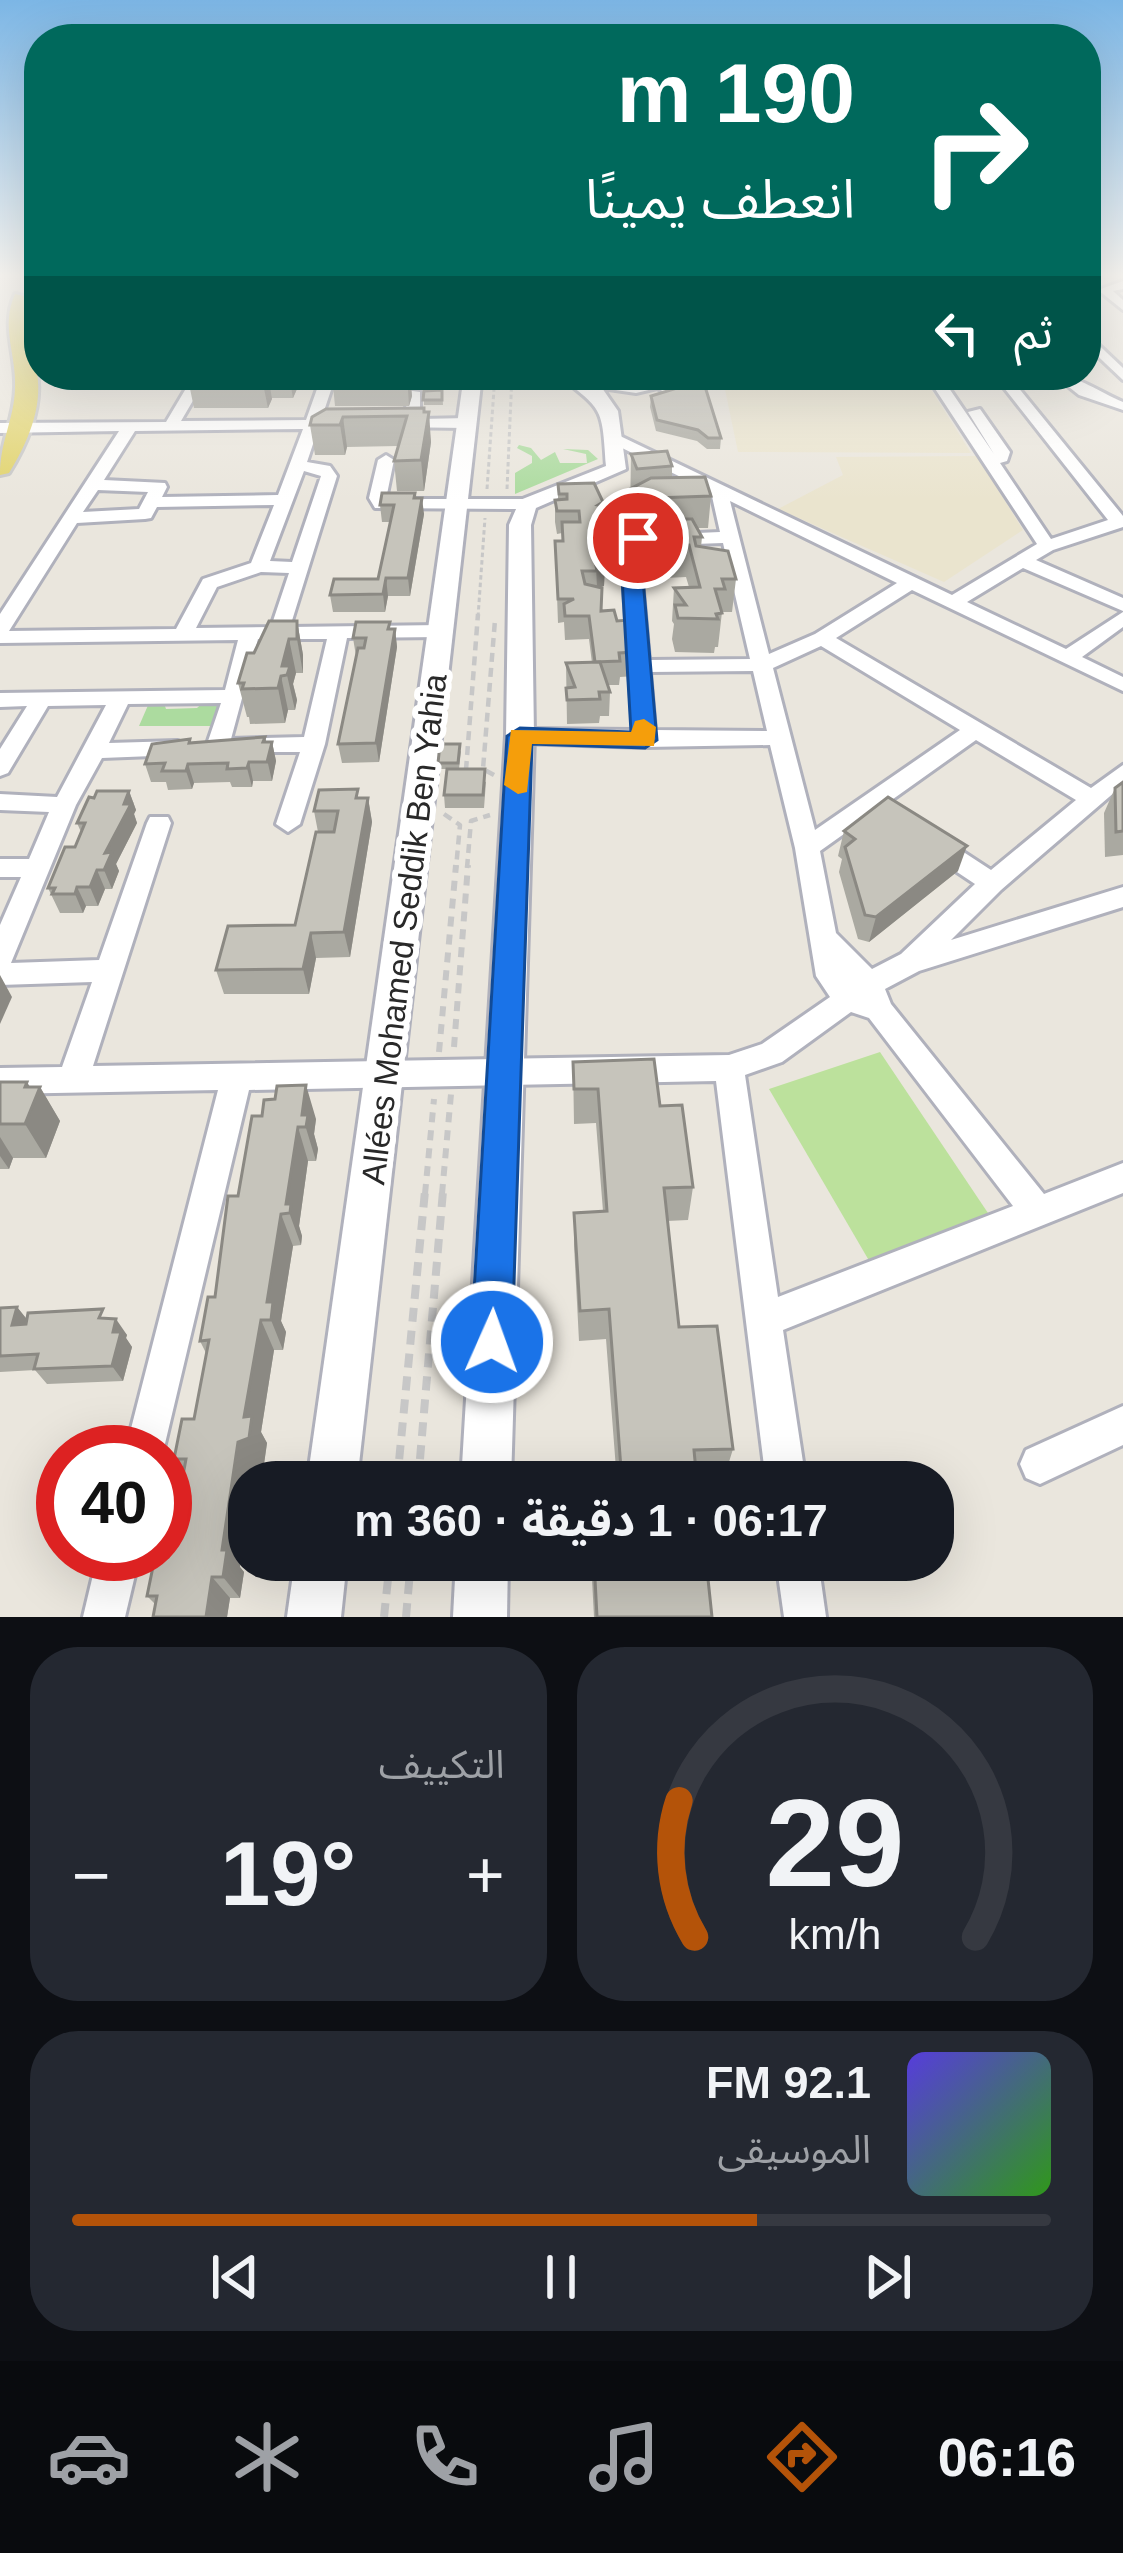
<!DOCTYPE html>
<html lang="ar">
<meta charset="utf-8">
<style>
body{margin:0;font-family:Arial,"Noto Sans Arabic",sans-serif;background:#242831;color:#f1f3f6;direction:rtl;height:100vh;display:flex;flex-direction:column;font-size:45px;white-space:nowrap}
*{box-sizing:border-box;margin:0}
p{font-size:39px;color:#9ea1a6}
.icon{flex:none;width:66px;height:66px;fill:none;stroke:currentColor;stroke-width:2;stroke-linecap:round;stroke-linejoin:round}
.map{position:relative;height:1617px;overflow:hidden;direction:ltr}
.panel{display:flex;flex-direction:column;gap:30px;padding:30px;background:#0d0f14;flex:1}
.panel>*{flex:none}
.hud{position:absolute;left:24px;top:24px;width:1077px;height:366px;border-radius:48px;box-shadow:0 12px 48px #0002;direction:rtl;background:#00695c;color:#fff;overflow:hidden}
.speed{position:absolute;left:36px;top:1425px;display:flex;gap:24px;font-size:60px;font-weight:700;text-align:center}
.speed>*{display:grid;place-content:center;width:156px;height:156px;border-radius:50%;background:#171b24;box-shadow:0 12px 48px #0002;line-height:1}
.speed .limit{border:18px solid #d22;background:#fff;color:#111}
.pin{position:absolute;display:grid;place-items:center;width:102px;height:102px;color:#fff;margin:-51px;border:6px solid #fff;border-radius:50%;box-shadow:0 3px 12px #0007}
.me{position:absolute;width:132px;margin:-66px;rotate:2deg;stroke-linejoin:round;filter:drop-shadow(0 0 9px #0008)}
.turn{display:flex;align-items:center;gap:42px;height:252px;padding:0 48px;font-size:54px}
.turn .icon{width:156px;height:156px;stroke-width:2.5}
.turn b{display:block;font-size:84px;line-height:102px}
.then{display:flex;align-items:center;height:114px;padding:0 48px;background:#0003;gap:24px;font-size:45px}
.big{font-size:90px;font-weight:700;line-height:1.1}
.panel .tile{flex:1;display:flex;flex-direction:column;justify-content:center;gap:18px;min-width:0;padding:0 42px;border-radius:48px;background:#242831}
.panel .dial{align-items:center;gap:0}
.dial svg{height:312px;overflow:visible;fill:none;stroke:#363941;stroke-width:7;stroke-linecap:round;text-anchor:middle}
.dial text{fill:#f1f3f6;stroke:none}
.song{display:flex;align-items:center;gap:36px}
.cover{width:144px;height:144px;border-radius:18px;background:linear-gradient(135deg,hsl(250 70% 55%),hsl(110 70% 35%))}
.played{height:12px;border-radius:6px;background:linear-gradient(90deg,#b45309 70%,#363941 70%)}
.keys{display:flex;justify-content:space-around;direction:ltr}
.heat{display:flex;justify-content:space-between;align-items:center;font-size:66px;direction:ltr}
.panel .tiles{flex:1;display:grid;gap:30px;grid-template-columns:1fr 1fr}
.tile:last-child{grid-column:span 2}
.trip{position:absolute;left:228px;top:1461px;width:726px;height:120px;border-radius:48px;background:#171b24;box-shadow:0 12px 48px #0002;font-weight:700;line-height:120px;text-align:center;direction:rtl}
.tabs{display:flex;height:192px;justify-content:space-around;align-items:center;background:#090b0e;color:#9ea1a6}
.tabs .icon{width:84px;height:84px}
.tabs .on{color:#b45309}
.tabs b{font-size:54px;color:#f1f3f6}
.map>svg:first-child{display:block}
.education{fill:#eae4ce}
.green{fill:#acdb9f}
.pitch{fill:#bce19c}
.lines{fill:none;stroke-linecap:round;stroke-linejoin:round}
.minor-casing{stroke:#b0b1bc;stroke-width:6}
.tertiary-casing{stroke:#b0b1bc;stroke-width:6}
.primary-casing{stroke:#c7c7c7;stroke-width:6}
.path-far3{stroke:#c7c7c7;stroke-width:3;stroke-dasharray:4.5 3;stroke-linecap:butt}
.path-far2{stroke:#c7c7c7;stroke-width:4.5;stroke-dasharray:9 6;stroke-linecap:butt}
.path-far1{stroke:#c7c7c7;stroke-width:6;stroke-dasharray:10 8;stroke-linecap:butt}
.path{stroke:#c7c7c7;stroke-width:8;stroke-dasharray:14 9;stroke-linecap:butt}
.minor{fill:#fff;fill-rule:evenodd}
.tertiary{fill:#fff;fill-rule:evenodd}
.primary{fill:#e1d36b;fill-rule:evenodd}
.wall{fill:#aaa9a1}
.shaded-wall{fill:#8b8983}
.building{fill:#c6c4bb;stroke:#8b8983;stroke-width:3}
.route{fill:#1a73e8;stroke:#114b97;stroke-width:3}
.slow{fill:#f59e0b}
.labels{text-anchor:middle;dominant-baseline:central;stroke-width:12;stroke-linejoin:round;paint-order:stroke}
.street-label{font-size:33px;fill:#292929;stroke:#fff}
</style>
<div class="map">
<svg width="1123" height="1617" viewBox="0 0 1123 1617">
<rect width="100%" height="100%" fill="#eae6dd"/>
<g class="education">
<path d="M741 375H922L971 453 738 452 723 380Z"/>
<path d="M977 456 1023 530 944 582 778 509 843 475 836 457Z"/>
</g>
<g class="green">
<path d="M519 445 531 448 541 460 555 452 560 463H587L586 454 563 449 588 450 598 459 515 494V473L532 463V456L517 448Z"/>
<path d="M206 700H223L214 726H139L149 703H164L166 709 197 708Z"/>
</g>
<path class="pitch" d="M880 1052 992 1219 871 1264 769 1089Z"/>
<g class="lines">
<g class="minor-casing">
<g id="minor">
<path d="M1123 281V289L1113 291 1123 300V310L1098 290Z"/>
<path d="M1086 333 1123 368V380L1086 345Z"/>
<path d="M194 375H208L181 421 306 420 322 375H336L321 420 339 419 347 424 339 429H318L307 462 330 466 337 476 290 627 441 625 451 631 441 637 347 638 325 744 300 824 288 832 276 824 300 752H209L206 747 221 703 128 704 109 743 178 741 189 748 178 755 102 758 76 805 11 963 99 960 147 823 150 817H168L171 823 93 1066 729 1055 762 1044 830 997 816 976 795 848 770 745 645 747 520 743 509 736 520 729 633 730 621 541 630 536 720 532 711 492 608 441V435H618L952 595 1037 544 926 375H940L994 454 968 412 980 409 1010 452 1007 461 1000 463 1051 539 1108 520 994 375H1008L1123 516V527L1053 550 1036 560 1123 598V611L1023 568 967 602 1066 649 1123 612V627L1082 657 1123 677V691L912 590 836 638 1091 788 1123 765V785L1001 890 951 940 1123 887V907L919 971 885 989 891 1004 1044 1194 1123 1163V1193L783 1330 806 1482H766L716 1081 249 1090 163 1452H125L218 1090 0 1094V1068L62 1067 92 982 0 985V925L21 877H0V859H29L49 812 0 810V794L57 797 106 705 48 706 8 773 0 776V749L27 706 0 707V693L225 690 238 640 0 643V614L119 431 0 433V423L166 422ZM303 429 278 495 162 497 167 487 165 483 104 480 135 431ZM304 471 321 476 292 562 270 561ZM98 490 148 492 139 509 83 512ZM730 501 897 583 815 634 769 654ZM274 505 251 563 203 579 176 629 9 631 77 523 145 519 151 518 157 507ZM723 543 750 659 649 660 639 546ZM261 572 289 573 271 627 196 628 217 587ZM258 639H327L304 737 231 739ZM821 646 960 730 815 830 773 668ZM753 671 767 731 655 730 650 672ZM976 740 1076 800 991 870 942 838H924L921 844 924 850 975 884 901 954 872 969 836 933 820 851ZM851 1012 869 1018 1013 1206 778 1297 745 1075 782 1062Z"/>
<path d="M378 375H392L391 388 420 392V419L467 418 475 423 467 428 393 427V421L405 419 407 398 379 394Z"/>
<path d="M630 375H649L618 390 606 387Z"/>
<path d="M1054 375C1077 375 1101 393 1123 402V410L1079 395Z"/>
<path d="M386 455 394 460 386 499H527L535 504 527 509 375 508 369 498 378 460Z"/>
<path d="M1123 1406V1445L1040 1484 1026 1478 1020 1464 1026 1450Z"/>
<path d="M98 1554H140L125 1617H83Z"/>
<path d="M776 1560H818L826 1617H784Z"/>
</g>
</g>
<g class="tertiary-casing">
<g id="tertiary">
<path d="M1086 273H1096L1086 278Z"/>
<path d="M464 375H482L357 1482H307Z"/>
<path d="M558 375 636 383 663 375H723L666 393 657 388 636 393 602 388 618 411 626 469 536 508 531 525 534 736 511 1482H461L506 736 509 525 520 500 606 466C602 405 603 411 558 375Z"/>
<path d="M295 1560H347L341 1617H287Z"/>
<path d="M456 1560H508L507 1617H453Z"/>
</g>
</g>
<g class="primary-casing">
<path id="primary" d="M15 294 32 298C24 326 32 345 37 373 43 408 27 444 9 473L0 475C0 441 14 420 15 389 17 355 0 327 15 294Z"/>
</g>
<g class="path-far3">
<path d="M487 489 495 375"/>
<path d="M507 489 512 375"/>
<path d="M478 617 485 518"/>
</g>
<g class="path-far2">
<path d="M466 770 478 614"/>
<path d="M494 775 483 769 495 620"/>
<path d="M444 814 460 825 456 868"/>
<path d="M467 868 471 821 490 815"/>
</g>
<g class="path-far1">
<path d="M454 1047 468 865"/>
<path d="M439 1052 456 865"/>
<path d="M425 1194 434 1099"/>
<path d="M442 1194 451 1094"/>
</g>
<g class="path">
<path d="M397 1482 425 1191"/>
<path d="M418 1482 443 1191"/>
<path d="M384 1617 390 1560"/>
<path d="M406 1617 411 1560"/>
</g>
<use href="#minor" class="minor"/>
<use href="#tertiary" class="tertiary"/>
<use href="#primary" class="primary"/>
</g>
<g class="wall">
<path d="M190 375H303L293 398H272L268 408H194L188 379Z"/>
<path d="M332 375H442V381H435L434 387 411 388 412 396 409 406H335Z"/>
<path d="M442 390 443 405H424V391Z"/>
<path d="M651 396 721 438 720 449H707L697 441 656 431 650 407Z"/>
<path d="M425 412 431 442 424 491H397L394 461 398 446 347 447 345 455H315L310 425 312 417Z"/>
<path d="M631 454 672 466V477L711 496 708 528H697L702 537 701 547 736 579 732 612H722L718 647H715L714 653 675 652 672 639 674 624 672 621 674 588 689 587 686 577 665 578 662 551 664 529H652L630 519Z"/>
<path d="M558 484 603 506 630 537 629 559 605 564 604 586 600 587 601 611 617 621 636 652 635 676 620 677 619 685H608L610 692 609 716H600L599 723 567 724 566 663H592L589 639 565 640 564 622 558 623 555 541H562V533L557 534 555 522V500L558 499Z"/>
<path d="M415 493 424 514 410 596H388L385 612H333L330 595 378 579 390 522H382L380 505Z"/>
<path d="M297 621 303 655V673H296L293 684 297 700 295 710H288L285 723 250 724 249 717H247L238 683 254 653Z"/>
<path d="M390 622V629H395L397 647 379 762 342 763 338 744 356 656 353 638Z"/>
<path d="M265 737 266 742H272L276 761 272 781H253L252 787H232L230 782 194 783 192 789 168 790 166 782H151L145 764 190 739 191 743Z"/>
<path d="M461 751 459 769 486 782 484 808H445L444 795 447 769H439L438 763Z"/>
<path d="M1123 782V855L1105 857 1104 813 1115 788Z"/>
<path d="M129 791 136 810 134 814 137 823 116 864 119 871 112 889H105L98 906H86L83 913H60L48 888 75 847 81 832 77 823 94 798Z"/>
<path d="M359 798H368L372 822 350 957 316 958 309 994H224L216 970 295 925 318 832 314 811Z"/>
<path d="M844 831 958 871 869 942 858 939 839 872 842 859 838 856Z"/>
<path d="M573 1062 660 1106 693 1187 688 1220 667 1221 679 1327 733 1449 725 1475 697 1476V1482H617L606 1339 579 1341 574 1245V1213L603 1211 596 1123 574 1124Z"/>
<path d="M0 1082 31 1087H40L60 1121 46 1158H13L9 1169H0Z"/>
<path d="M252 1116 316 1119 314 1134 318 1149 316 1161H308L299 1226 302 1236 301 1245 293 1246 281 1321 286 1332 283 1350H274L261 1432 267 1443 264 1464 253 1468 249 1482V1499L240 1567 244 1572 240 1598H230L227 1617H153L155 1604 147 1596 168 1557 184 1473 174 1459 194 1419 206 1353 200 1341 215 1297 238 1196Z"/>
<path d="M17 1307 27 1320 109 1318 127 1335 126 1338 132 1347 123 1381 47 1384 35 1370 0 1372V1308Z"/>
<path d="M591 1560H706L712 1617H594Z"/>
</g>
<g class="shaded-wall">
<path d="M264 375H268L272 399 268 408 262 379Z"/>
<path d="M289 375H303L293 398Z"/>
<path d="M407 375H410L412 396 409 406Z"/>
<path d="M429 412 431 442 424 491 421 460Z"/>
<path d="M343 417 347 447 345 455 340 425Z"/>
<path d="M422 498 424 514 410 596 408 578Z"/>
<path d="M630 537 629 559 605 564 604 586 597 588 595 543Z"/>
<path d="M386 578 388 596 385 612 383 594Z"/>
<path d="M297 621 303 655V673L297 639Z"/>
<path d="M395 629 397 647 379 762 376 743Z"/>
<path d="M289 639 296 673 293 684 297 700 295 710 287 675 282 666Z"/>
<path d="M281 676 288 710 285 723 278 688Z"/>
<path d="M265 737 269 755 272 742 276 761 272 781 263 742Z"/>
<path d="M249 762 253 781 252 787 247 768Z"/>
<path d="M188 764 194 783 192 789 186 771Z"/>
<path d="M129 791 136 810 134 814 137 823 116 864 119 871 112 889 104 870 105 853Z"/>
<path d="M368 798 372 822 350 957 344 932Z"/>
<path d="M967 846 958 871 869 942 876 917Z"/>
<path d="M97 870 105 889 98 906 90 887Z"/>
<path d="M77 887 86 906 83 913 75 894Z"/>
<path d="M311 933 316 958 309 994 303 969Z"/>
<path d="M0 975 12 997 0 1024Z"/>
<path d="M27 1082 36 1097 40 1087 60 1121 46 1158 25 1124V1087Z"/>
<path d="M306 1085 316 1119 314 1134 318 1149 316 1161 302 1115Z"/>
<path d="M298 1127 308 1161 299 1226 302 1236 301 1245 286 1204Z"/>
<path d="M0 1137 13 1158 9 1169 0 1156Z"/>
<path d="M281 1214 293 1246 281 1321 286 1332 283 1350 271 1320 267 1302Z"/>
<path d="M17 1307 30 1323 12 1325Z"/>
<path d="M116 1319 127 1335 126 1338 132 1347 123 1381 112 1366 113 1332Z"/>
<path d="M261 1320 274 1350 261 1432 267 1443 264 1464 253 1468 251 1482H249V1499L240 1567 244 1572 240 1598 223 1577 222 1550 238 1442 244 1417Z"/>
<path d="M212 1577 230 1598 227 1617H206Z"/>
</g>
<g class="building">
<path d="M190 375H264L262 379H188Z"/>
<path d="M332 375H407L406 378 331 377Z"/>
<path d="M703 380 721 438H708L698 430 657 420 651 396Z"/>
<path d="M442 390V400H423L424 391Z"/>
<path d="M424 408V412H429L421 460 394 461 407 416 343 417 340 425H310L312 417 326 409Z"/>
<path d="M667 451 672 466 637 469 631 454Z"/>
<path d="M705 477 711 496 654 498 632 488 651 478Z"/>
<path d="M594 483 603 502 598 505 624 511 630 537 595 543 605 563 596 566 597 571H582L585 584 602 588 601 611 614 610 617 621 629 620 636 652 619 653 620 661 595 662 589 616H565L564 604 574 599H558L555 541H563L562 522H580L579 511H557L555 500 567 499V494H559L558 484Z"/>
<path d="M382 493H415L414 498H422L408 578H386L383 594 330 595 334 579H378L394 505H380Z"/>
<path d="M664 519H692L702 537H694L696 546 728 551 736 579H722L725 589H715L722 613 716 614 718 619 678 618 675 605H686L674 588 700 587 689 545H667L665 536H683L681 527H666Z"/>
<path d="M269 621H297V639H289L282 666H290L287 675 281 676 278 688 242 689 244 683H238L247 653H254Z"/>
<path d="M356 622H390L388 629H395L376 743 338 744 358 648H364L366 638H353Z"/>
<path d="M600 662 610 692H599L600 699 567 700 566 688 575 687 566 663Z"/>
<path d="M265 737 263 742H272L267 762H249L247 768 227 769 228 763 188 764 186 771H162L165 763 145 764 152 744 190 739 189 743Z"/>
<path d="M440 744H460L458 763H438Z"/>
<path d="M447 769H485L483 795H444Z"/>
<path d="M1123 782V831L1116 832 1115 788Z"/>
<path d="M358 789 356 798H368L344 932 311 933 303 969 216 970 228 926 295 925 316 832H334L338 811H314L319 790Z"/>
<path d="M97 791H129L124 804H131L105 853 112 852 104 870H97L90 887H77L75 894H52L55 888H48L65 847H75L85 823H77L89 797 94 798Z"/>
<path d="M888 797 967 846 876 917 865 915 845 847 855 839 844 831Z"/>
<path d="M654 1059 660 1106 682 1105 693 1187 664 1188 679 1327 717 1326 733 1449 694 1450 697 1482H622L609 1309 580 1311 574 1213 607 1211 598 1089H574L573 1062Z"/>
<path d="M0 1082H27L25 1087H40L25 1124H0Z"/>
<path d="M306 1085 302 1115H308L306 1127H298L286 1204H291L290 1213 281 1214 267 1302H273L271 1320H261L244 1417 252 1416 249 1438 238 1442 222 1550H227L223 1577H212L206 1617H153L157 1596H147L155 1557H168L186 1459H174L182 1419H194L209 1340 200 1341 208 1297H215L228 1196H238L252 1116H262L264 1100 275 1099 277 1086Z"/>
<path d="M17 1307 12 1325 26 1324 28 1313 103 1309 99 1318 116 1319 113 1332H121L112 1366 34 1369 38 1354 0 1356V1308Z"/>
<path d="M594 1560H706L712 1617H597Z"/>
</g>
<linearGradient id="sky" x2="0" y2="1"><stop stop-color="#7cb6e5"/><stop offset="0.55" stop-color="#f6f4f0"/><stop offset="1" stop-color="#f6f4f0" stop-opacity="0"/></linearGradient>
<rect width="1123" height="500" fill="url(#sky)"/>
<path class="route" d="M638 532 648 538 640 545 657 740 645 748 532 744 512 1342 506 1357 492 1363 477 1357 471 1342 507 736 520 728 631 732 620 543Z"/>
<path class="slow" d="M644 719 656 727 654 746 532 744 527 792 518 794 504 785 511 730 631 732 635 721Z"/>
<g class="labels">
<g class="street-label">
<text transform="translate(404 929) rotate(-83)">Allées Mohamed Seddik Ben Yahia</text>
</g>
</g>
</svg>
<div class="speed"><div class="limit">40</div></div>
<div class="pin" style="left:638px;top:538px;background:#d93025"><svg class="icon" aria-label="arrive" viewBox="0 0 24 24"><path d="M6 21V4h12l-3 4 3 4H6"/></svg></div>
<svg class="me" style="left:492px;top:1342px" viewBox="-20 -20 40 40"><circle r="17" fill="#1a73e8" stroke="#fff" stroke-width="3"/><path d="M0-11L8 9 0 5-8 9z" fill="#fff"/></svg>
<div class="trip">06:17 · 1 دقيقة · 360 m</div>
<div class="hud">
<div class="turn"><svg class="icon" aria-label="right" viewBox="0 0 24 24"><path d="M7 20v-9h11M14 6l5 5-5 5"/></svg><div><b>190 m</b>انعطف يمينًا</div></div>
<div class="then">ثم<svg class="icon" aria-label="left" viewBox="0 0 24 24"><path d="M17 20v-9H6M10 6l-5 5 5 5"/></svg></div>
</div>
</div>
<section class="panel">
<div class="tiles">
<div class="tile dial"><svg viewBox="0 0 100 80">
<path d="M14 69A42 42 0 1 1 86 69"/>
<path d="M14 69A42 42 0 0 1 10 34" stroke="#b45309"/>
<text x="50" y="56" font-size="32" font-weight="700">29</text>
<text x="50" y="72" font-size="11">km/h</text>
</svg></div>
<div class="tile"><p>التكييف</p>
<div class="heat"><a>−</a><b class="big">19°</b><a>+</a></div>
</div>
<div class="tile">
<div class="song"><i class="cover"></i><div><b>92.1 FM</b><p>الموسيقى</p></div></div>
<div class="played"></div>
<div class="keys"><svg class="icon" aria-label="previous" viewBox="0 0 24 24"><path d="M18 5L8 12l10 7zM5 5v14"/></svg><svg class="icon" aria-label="pause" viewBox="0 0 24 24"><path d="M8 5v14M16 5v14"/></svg><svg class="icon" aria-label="next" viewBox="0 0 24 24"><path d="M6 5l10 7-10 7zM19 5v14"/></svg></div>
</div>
</div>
</section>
<nav class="tabs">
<b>06:16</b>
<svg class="icon on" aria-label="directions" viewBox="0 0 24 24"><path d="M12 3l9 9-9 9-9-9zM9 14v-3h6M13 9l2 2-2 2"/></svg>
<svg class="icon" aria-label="music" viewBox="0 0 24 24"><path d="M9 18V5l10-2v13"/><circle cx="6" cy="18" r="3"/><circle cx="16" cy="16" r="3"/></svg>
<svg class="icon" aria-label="phone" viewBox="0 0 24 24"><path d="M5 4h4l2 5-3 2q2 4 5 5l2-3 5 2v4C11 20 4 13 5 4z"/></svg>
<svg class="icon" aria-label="climate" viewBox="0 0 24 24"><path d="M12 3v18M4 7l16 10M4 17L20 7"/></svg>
<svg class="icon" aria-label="car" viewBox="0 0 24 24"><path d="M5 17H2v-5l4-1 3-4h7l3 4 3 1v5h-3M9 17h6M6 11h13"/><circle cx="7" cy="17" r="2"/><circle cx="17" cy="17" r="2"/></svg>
</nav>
